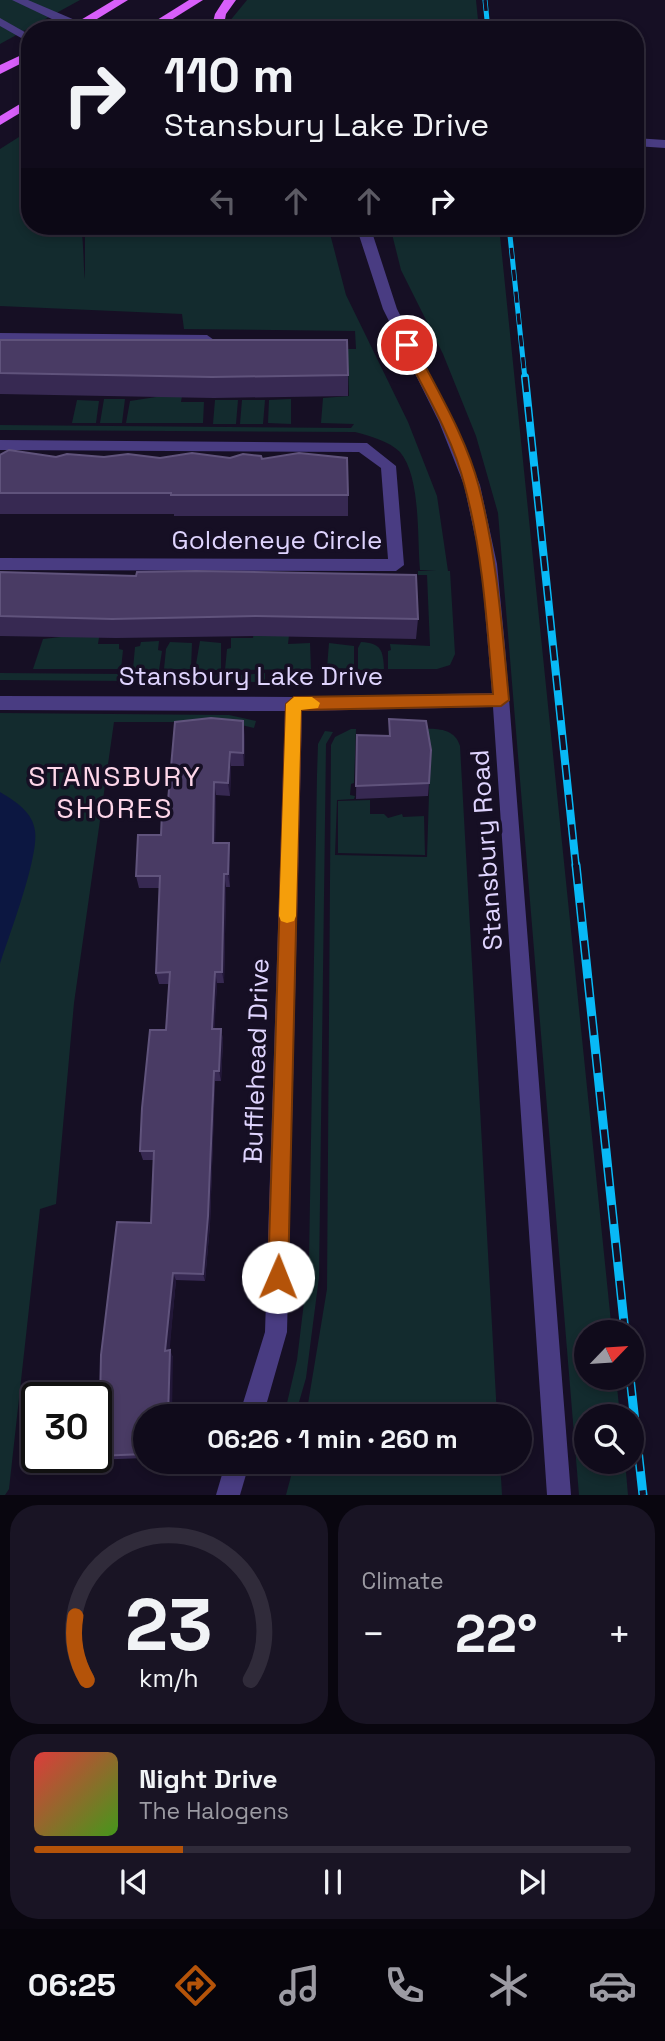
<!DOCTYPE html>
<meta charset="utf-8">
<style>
body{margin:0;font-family:"Space Grotesk",sans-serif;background:#191424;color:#f1f3f6;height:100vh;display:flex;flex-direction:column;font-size:26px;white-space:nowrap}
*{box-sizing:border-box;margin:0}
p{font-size:23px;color:#9c9ba3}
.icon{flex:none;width:38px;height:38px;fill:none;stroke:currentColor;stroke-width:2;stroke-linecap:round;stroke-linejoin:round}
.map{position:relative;height:1495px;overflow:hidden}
.drawer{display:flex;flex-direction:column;gap:10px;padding:10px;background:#09060f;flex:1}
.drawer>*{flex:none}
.guide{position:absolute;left:21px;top:21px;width:623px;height:214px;border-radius:28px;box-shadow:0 4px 10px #0003,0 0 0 2px #302b3a;background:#100b1b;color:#f1f3f6;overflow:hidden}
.needle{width:46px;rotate:65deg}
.fabs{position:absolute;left:574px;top:1320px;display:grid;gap:14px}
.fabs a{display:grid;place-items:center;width:70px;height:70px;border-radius:50%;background:#100b1b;box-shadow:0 4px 10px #0003,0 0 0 2px #302b3a;font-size:35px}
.speed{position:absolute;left:21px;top:1382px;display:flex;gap:14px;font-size:35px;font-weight:700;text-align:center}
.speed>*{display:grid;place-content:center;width:91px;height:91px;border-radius:50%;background:#100b1b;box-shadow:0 4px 10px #0003,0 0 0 2px #302b3a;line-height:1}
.speed .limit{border:4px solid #111;border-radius:10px;background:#fff;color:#111}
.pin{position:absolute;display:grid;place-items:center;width:60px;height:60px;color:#fff;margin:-30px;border:4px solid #fff;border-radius:50%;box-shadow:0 2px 7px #0007}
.me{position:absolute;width:77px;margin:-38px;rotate:1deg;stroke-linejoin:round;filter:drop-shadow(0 0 5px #0008)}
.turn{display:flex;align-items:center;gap:24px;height:147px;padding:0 28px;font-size:32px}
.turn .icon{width:91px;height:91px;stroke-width:2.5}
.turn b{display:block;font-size:49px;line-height:60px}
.lanes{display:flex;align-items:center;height:66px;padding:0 28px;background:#0003;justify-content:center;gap:35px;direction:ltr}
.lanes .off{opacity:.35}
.big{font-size:52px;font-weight:800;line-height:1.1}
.drawer .card{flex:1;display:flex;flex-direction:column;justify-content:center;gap:10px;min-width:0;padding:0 24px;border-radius:28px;background:#191424}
.drawer .dial{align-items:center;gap:0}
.dial svg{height:182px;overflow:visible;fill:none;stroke:#302b3a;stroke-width:7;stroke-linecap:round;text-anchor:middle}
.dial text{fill:#f1f3f6;stroke:none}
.song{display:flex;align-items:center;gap:21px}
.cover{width:84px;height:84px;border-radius:10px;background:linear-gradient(135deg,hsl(0 70% 55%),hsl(100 70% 35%))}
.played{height:7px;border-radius:4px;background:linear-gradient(90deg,#b45309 25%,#302b3a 25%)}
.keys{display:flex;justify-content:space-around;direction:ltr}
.heat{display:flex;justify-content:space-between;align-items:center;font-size:38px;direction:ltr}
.drawer .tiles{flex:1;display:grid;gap:10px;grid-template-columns:1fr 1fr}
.card:last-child{grid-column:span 2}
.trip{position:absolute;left:133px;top:1404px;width:399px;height:70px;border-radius:35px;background:#100b1b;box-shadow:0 4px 10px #0003,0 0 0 2px #302b3a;font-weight:800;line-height:70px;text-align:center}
.tabs{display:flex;height:112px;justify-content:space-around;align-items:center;background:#06040b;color:#9c9ba3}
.tabs .icon{width:49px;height:49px}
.tabs .selected{color:#b45309}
.tabs b{font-size:32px;color:#f1f3f6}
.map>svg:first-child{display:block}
.green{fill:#132b2e}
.water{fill:#0c1741}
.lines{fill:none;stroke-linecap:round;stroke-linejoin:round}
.minor{fill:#493c82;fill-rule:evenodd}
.primary{fill:#d85ffa;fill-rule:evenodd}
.rail-far2-casing{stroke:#08b9f6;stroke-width:5}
.rail-far1-casing{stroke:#08b9f6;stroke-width:8}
.rail-casing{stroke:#08b9f6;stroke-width:9}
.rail-far2{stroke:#160f24;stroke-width:3.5;stroke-dasharray:11;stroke-linecap:butt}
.rail-far1{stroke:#160f24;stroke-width:5;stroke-dasharray:15;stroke-linecap:butt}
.rail{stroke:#160f24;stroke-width:6;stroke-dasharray:19;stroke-linecap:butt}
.wall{fill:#372952}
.shaded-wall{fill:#221738}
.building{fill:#493b64;stroke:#60537c;stroke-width:2}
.route{fill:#b45309;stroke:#753606;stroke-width:2}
.slow{fill:#f59e0b}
.labels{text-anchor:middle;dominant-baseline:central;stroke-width:7;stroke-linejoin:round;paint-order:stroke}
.street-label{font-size:26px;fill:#dfd4fe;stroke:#160f24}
.neighbourhood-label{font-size:28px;letter-spacing:2px;fill:#fed6e9;stroke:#160f24}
</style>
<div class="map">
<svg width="665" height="1495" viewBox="0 0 665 1495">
<rect width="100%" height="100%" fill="#160f24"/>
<g class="green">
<path d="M0 0H80L0 44Z"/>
<path d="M247 0H476L479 30H230L229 22Z"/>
<path d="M30 130V226H80C84 235 83 265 85 279V232L82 226H328L346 295 408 422 437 496 448 571H450L455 654 450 665 437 669H388V651L391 650 390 644 430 646 427 575H418V571H436L420 570C417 537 421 477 400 452 389 441 370 436 355 432L0 430V425L351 428 354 424 321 423 323 398 349 396 348 361 340 349H356L355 331 184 329 182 314 0 306V149Z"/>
<path d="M390 226H499L612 1332H586V1377H616L620 1416H586V1461H625L628 1495H579L498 513 476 436 443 354 401 270Z"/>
<path d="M190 348 181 402H204L203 423H126L130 401 156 397Z"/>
<path d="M104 399H125L122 423H100Z"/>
<path d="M291 399V424L268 423 269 400Z"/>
<path d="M77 400 99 401 96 423H72Z"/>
<path d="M215 400H238L236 424H213Z"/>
<path d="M242 400H265L263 424H240Z"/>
<path d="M70 574H109L98 644H119V649L123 650 121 669H33L43 639 69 636Z"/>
<path d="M258 595 290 627 288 644 310 643 311 669 225 670 227 649 231 648V638H253Z"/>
<path d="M159 641 158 650 162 651 159 670 133 669 135 647 140 646 141 642Z"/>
<path d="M200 641 221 643V670H195Z"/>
<path d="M170 642 192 643 191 669H164L166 649Z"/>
<path d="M361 642C381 643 383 650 384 669L358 670V648Z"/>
<path d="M329 643 354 646V669L327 668Z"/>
<path d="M0 673 243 675 265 673V682L0 680Z"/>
<path d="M0 713 229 715 256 721 254 728 229 722H114L74 1003 56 1204 40 1209 9 1489 5 1495H0Z"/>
<path d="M351 729H356L354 783 351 784 350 795 355 796 354 799 337 800 335 855 427 857 430 763 415 729C432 729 454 726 460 746L497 1416H306L327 1289 331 745 335 737Z"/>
<path d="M325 731 333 732 326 744 319 1277 306 1378 295 1416H284L297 1360 309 1261 317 775 318 744Z"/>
<path d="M370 800V814H384L388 818 402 814 403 817 424 816 425 855 338 853V801Z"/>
<path d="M295 1461H500L502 1495H286Z"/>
</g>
<path class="water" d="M0 792C15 801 33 812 35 831 39 857 9 936 0 964Z"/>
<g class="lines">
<g class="minor">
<path d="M12 0H28L82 23 87 30H75Z"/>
<path d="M0 18 30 35V43L0 26Z"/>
<path d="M635 138 665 140V148L635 146Z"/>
<path d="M356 226H370L397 309 454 422 480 485 497 564 505 647 571 1495H547L493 707 302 711 287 1332 263 1416H239L265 1332 285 711 0 710V696L294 697 492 693 481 564 464 485 439 422 383 309Z"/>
<path d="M0 333 207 335 214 340 207 345 0 343Z"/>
<path d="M0 440 367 443 396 466 404 565 396 571 0 570V558L388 559 381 468 359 452 0 450Z"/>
<path d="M226 1461H250L240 1495H216Z"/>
</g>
<g class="primary">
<path d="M114 0H128L79 30H64Z"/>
<path d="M189 0H203L155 30H141Z"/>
<path d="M224 0H236L226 14 223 30H211L215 14Z"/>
<path d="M30 51V59L0 74V65Z"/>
<path d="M30 98V107L0 125V116Z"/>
</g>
<g class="rail-far2-casing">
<g id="rail-far2">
<path d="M485 0 488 30"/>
<path d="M509 226 525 379"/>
</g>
</g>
<g class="rail-far1-casing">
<path id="rail-far1" d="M525 377 576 867"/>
</g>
<g class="rail-casing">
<g id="rail">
<path d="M576 865 625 1332"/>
<path d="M630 1377 643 1495"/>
</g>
</g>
<use href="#rail-far2" class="rail-far2"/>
<use href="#rail-far1" class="rail-far1"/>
<use href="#rail" class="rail"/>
</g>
<g class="wall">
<path d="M0 340 348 375V396L214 398 0 394Z"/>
<path d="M0 455 56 457 262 459 348 495V516H174V514H0Z"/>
<path d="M0 572 418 619 416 639 258 636 116 638 0 636Z"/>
<path d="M389 719 429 783 428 796 356 799 357 735 389 736Z"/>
<path d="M245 735 244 766H231L230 796 216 795 215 843H229L230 855V887H226L224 983H217L214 1029H221L223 1040 221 1081H215L210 1224 205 1281 176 1280 169 1351 173 1357 145 1416V1458L91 1460 88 1458H96V1401H100L151 1223 154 1160H143L140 1151 166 1030 169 984H159L156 973 160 888H139L136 876 161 835 167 812Z"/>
</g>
<g class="shaded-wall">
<path d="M243 721 245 735 244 766 243 753Z"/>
<path d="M230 752 231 766 230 796 228 783Z"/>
<path d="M214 782 216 795 215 856 213 843Z"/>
<path d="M229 843 230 855V887L228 874Z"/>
<path d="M224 874 226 887 224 983 222 972Z"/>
<path d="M215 972 217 983 214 1040 212 1029Z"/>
<path d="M221 1029 223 1040 221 1081 219 1071Z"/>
<path d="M214 1071 215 1081 210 1224 205 1281 203 1274Z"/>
<path d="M173 1273 176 1280 169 1357 165 1351Z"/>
<path d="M170 1350 173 1357 172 1416H168Z"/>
</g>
<g class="building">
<path d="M0 340H347L348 375 212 377 0 373Z"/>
<path d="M9 450 56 457 67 454 104 457 128 454 160 458 192 453 230 458 243 454 261 456 262 459 299 453 347 458 348 495H171V493H0V455Z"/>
<path d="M196 571 416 575 418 619 256 616 112 619 0 616V572L136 576 137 572Z"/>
<path d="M211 718 243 721V753L230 752 228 783 214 782 213 843H229L228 874H224L222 972H215L212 1029H221L219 1071H214L208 1216 203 1274 173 1273 165 1351 170 1350 168 1416H145V1454L96 1456V1401H100L101 1355 117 1222 151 1223 154 1151H140L142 1108 150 1030H166L170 972 156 973 160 876H136L138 835H161L162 812H167L175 722Z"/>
<path d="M389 719 426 721 431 750 429 783 356 786 357 735 390 736Z"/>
</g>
<path class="route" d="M407 341 414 345C437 390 466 437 479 487 497 557 502 629 509 700L501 706 301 710 288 1277 285 1284 278 1287 271 1284 268 1277 286 704 294 697 493 694C487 625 483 554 465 487 453 437 424 390 401 345Z"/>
<path class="slow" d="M294 697H312L320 703 318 708 301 710 296 916 294 921 287 923 281 921 279 916 286 704Z"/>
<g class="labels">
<g class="street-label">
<text x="277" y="540">Goldeneye Circle</text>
<text x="251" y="676">Stansbury Lake Drive</text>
<text transform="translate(486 850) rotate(-94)">Stansbury Road</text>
<text transform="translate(256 1061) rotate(-88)">Bufflehead Drive</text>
</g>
<g class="neighbourhood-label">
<text x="115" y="776">STANSBURY<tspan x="115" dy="32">SHORES</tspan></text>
</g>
</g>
</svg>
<div class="fabs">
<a><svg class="needle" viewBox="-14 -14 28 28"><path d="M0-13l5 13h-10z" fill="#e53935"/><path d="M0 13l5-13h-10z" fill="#9c9ba3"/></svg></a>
<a><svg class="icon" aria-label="search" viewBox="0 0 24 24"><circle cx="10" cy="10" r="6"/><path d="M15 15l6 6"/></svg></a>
</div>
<div class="speed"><div class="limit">30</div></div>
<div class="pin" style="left:407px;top:345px;background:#d93025"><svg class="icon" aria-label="arrive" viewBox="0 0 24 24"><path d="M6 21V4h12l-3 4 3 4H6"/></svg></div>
<svg class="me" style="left:278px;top:1277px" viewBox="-20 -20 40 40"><circle r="19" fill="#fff"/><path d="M0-13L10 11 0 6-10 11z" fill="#b45309"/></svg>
<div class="trip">06:26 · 1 min · 260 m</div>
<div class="guide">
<div class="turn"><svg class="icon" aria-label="right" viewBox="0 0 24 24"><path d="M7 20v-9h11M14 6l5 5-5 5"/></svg><div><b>110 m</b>Stansbury Lake Drive</div></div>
<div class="lanes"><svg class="icon off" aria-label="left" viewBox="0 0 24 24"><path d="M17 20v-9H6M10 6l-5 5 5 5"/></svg><svg class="icon off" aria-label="ahead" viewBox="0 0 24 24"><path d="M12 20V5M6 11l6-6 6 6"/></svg><svg class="icon off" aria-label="ahead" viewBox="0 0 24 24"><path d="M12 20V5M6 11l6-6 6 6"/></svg><svg class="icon" aria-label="right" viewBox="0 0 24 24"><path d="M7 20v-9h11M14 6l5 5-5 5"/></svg></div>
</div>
</div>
<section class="drawer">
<div class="tiles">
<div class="card dial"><svg viewBox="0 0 100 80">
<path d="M14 69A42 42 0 1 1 86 69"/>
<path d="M14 69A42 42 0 0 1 9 41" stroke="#b45309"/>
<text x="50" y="56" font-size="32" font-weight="700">23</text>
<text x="50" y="72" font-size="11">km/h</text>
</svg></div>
<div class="card"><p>Climate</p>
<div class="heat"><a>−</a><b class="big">22°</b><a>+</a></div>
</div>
<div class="card">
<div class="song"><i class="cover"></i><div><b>Night Drive</b><p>The Halogens</p></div></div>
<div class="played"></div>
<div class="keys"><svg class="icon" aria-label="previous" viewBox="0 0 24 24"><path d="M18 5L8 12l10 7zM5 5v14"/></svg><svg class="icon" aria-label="pause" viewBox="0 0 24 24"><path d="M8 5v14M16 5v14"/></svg><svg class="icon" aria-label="next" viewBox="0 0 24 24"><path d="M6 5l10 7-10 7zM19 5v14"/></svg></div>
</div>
</div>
</section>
<nav class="tabs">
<b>06:25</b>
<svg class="icon selected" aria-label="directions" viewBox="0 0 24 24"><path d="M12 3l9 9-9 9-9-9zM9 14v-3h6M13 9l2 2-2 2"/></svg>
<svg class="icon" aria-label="music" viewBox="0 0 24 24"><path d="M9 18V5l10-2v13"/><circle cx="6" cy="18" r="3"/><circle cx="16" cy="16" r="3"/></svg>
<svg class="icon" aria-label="phone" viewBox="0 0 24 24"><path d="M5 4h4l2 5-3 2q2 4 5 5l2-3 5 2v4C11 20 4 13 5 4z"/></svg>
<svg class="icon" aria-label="climate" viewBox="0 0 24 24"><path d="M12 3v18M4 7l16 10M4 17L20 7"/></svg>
<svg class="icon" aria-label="car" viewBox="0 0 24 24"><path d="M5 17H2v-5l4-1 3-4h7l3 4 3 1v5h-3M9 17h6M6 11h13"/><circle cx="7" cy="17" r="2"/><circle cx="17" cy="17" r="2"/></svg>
</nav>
